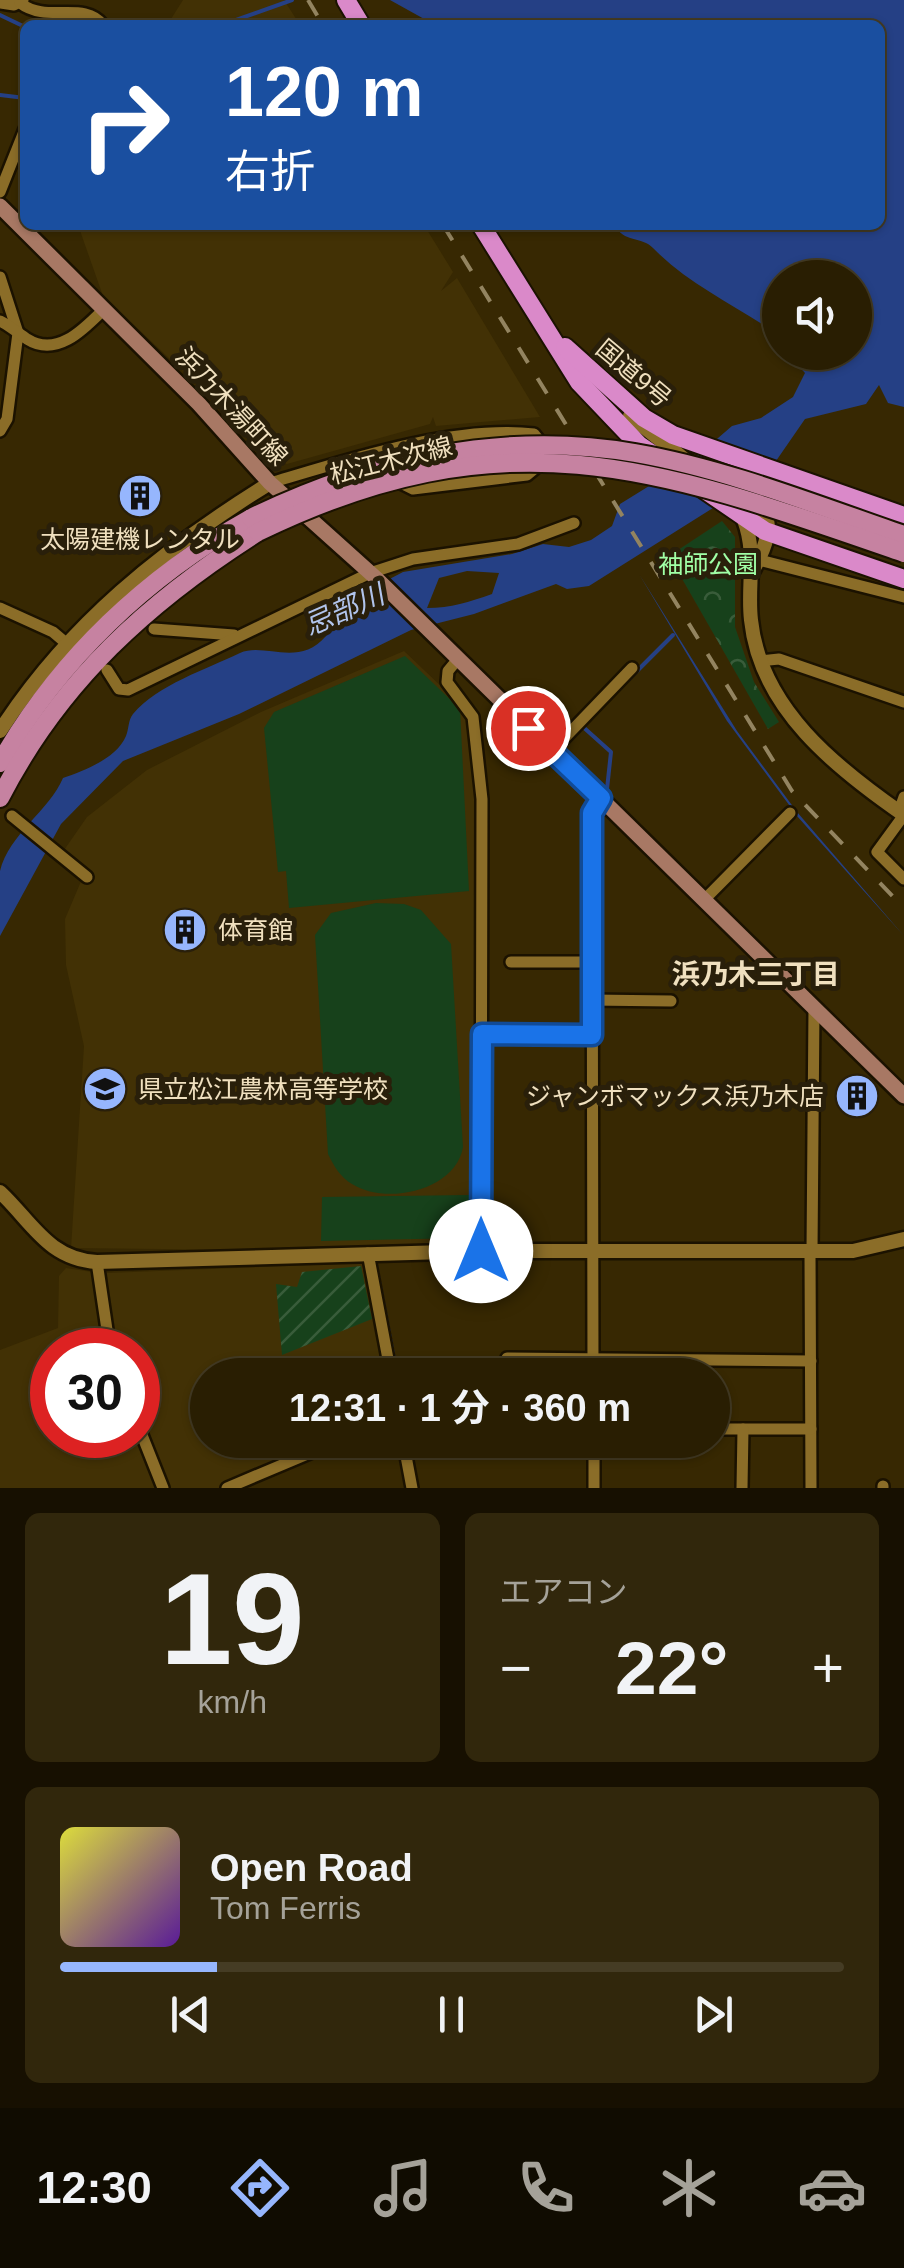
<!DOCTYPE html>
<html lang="ja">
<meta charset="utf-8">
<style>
body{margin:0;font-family:Arial,"Noto Sans JP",sans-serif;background:#31270c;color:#f1f3f6;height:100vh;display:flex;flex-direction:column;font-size:38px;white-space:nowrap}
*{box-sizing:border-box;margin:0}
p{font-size:32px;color:#a5a299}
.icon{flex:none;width:55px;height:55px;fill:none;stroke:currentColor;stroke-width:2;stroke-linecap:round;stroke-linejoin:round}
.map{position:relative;height:1488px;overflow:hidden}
.details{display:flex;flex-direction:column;gap:25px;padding:25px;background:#171001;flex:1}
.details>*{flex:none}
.hud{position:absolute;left:20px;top:20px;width:865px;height:210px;border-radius:15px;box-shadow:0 2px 8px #0004,0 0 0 2px #453c24;background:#1a4fa0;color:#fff;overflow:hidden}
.buttons{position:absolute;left:762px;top:260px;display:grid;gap:20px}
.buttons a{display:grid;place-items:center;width:110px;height:110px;border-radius:50%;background:#291e02;box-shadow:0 2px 8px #0004,0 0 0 2px #453c24;font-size:50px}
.speed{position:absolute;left:30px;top:1328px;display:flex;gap:20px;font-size:50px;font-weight:700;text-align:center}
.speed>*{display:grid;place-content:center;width:130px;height:130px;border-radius:50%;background:#291e02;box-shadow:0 2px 8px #0004,0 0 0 2px #453c24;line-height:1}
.speed .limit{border:15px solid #d22;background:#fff;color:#111}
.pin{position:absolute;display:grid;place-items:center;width:85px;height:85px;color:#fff;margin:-42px;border:5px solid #fff;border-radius:50%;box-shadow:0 2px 10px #0007}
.me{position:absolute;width:110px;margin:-55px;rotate:0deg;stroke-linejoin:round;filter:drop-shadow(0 0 8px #0008)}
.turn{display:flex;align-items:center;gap:35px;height:210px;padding:0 40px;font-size:45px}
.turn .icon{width:130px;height:130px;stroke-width:2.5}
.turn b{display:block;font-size:70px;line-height:85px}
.big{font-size:75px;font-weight:700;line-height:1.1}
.details .widget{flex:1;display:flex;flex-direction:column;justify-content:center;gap:15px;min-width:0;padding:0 35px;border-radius:15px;background:#31270c}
.details .dial{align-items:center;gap:0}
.dial b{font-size:130px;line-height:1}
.song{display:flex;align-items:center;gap:30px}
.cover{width:120px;height:120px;border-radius:15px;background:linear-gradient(135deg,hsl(60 70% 55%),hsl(270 70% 35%))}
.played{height:10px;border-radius:5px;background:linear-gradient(90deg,#96b6fd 20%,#453c24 20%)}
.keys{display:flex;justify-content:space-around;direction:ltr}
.heat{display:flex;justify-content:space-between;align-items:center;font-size:55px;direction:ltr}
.details .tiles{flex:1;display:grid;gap:25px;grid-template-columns:1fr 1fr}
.widget:last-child{grid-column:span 2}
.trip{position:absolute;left:190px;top:1358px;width:540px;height:100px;border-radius:50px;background:#291e02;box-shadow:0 2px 8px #0004,0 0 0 2px #453c24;font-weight:700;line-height:100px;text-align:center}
.tab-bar{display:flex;height:160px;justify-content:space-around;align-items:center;background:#100c01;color:#a5a299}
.tab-bar .icon{width:70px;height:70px}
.tab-bar .active{color:#96b6fd}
.tab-bar b{font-size:45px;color:#f1f3f6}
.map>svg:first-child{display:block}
.built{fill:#423105}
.park{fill:url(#park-crowns)}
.garden{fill:url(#garden-furrows)}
.pitch{fill:#17411b}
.water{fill:#254085;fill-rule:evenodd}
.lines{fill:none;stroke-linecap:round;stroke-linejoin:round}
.stream{stroke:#254085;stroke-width:4}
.minor-casing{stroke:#1b1200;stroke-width:16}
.tertiary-casing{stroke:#1b1200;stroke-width:19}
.secondary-casing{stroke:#1b1200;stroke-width:20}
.primary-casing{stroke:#1b1200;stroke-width:22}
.trunk-casing{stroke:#1b1200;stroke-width:22}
.minor{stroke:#8b6d28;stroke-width:11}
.tertiary{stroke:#8b6d28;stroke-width:14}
.secondary{stroke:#a87864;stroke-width:15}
.primary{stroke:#c682a1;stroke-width:18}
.trunk{stroke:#da89c9;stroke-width:18}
.rail{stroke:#938460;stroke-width:4;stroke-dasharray:18 18;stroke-linecap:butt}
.primary-bridge-casing{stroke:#1b1200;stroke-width:22;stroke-linecap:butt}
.primary-bridge{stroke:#c682a1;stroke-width:18}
.route-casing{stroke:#114b97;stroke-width:25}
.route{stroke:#1a73e8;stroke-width:18}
.labels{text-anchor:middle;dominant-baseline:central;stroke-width:10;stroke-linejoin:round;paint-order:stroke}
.street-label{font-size:25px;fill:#f0e0bf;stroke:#291f0a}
.poi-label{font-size:25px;fill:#f0e0bf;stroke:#291f0a;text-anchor:start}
.park-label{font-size:25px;fill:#a0ffa6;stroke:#291f0a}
.water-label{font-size:28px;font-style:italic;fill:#b1c4ec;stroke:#291f0a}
.neighbourhood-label{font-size:28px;font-weight:bold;fill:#f0e0bf;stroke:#291f0a}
</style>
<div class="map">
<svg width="904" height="1488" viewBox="0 0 904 1488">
<defs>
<pattern id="park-crowns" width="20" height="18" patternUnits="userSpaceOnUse" patternTransform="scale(2.5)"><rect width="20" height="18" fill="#17411b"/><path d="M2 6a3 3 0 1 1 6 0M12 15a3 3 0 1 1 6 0" fill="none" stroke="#395c3a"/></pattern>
<pattern id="garden-furrows" width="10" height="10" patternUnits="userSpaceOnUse" patternTransform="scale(2.5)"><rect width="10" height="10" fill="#17411b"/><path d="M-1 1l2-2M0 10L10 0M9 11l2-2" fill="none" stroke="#395c3a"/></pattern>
</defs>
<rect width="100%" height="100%" fill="#372802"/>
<g class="built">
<path d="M183 0H284L300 25H161L171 19Z"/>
<path d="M78 225H424L453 272 441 291 457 278 540 417 436 426 433 417 430 424 287 464 263 457 239 424 103 296Z"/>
<path d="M404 651 465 709 470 720 475 796V1232L466 1242 251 1250 71 1248 84 1046 66 965 65 919 85 872 62 853 87 817 147 770 261 712Z"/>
<path d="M362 1263 385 1375H208V1440H334L220 1488H168L138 1407V1350H117L110 1324 107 1273Z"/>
<path d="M66 1268 92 1272 104 1350H52V1435H138L161 1488H0V1350L58 1328 59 1276Z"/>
</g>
<path class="park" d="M722 521 735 537V627L754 682 779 722 768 729 669 556Z"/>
<path class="garden" d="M361 1266 372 1319 282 1355 276 1284 297 1287 302 1272Z"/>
<g class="pitch">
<path d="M405 656 460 709 469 891 289 908 286 871 278 872 264 728 274 712Z"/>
<path d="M376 903 404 904 421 910 451 944 463 1147C456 1190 387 1206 352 1184 340 1177 334 1166 328 1154L315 935 331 913Z"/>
<path d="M469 1195V1231L464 1238 321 1241 322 1197Z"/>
</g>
<g class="water">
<path d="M390 0H904V407L888 403 879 385 866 404 805 419 767 474 589 586 567 589 556 584 474 614 411 630 239 714 123 761 61 824 0 936C0 916 0 890 0 871 9 834 49 811 63 778 84 771 117 758 126 736 129 729 128 720 133 714 157 685 207 669 240 653 264 642 299 668 326 636L311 620 403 572 512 554 543 544 569 547 591 540 612 526 620 504 696 457 732 426 761 418 793 397 805 373 794 361 795 353 855 352V278H780V336C737 306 689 285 653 248 642 236 623 243 615 225H880V25H435ZM467 571 499 573 492 594C469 602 451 608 427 608L439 578Z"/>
<path d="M639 574 737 731 797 812 904 936 797 816 716 894 795 813 727 721Z"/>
</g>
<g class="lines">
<g class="stream">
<path d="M0 15 25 27"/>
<path d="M46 25 74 19 93 25"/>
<path d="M222 25 292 0"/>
<path d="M0 95 25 98"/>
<path d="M627 681 673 635"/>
<path d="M585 724 582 726 611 752 607 789"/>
<path d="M376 1266 397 1375"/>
<path d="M409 1440 411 1454"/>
</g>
<g class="minor-casing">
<g id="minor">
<path d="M0 3 14 5 23 0"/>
<path d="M20 3C47 24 84 0 103 25"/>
<path d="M0 192 25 129"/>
<path d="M0 277 18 333 7 419 0 431"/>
<path d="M0 321C10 326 18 333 27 339 57 358 84 329 104 309"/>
<path d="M270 483C347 460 453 425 534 434L545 448V460L527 475 413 489 399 482 381 453"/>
<path d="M759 560 904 597"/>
<path d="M0 608 53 632 66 643"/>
<path d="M154 629 234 635"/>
<path d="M458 659 448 671 447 682 473 717 482 799 481 1251"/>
<path d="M760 661 779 659 904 702"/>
<path d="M107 670 119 689 128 690 370 573 413 559 518 544 574 523"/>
<path d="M552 751 632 668"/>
<path d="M899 811 904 797"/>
<path d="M904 815 877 852 904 879"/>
<path d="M12 816 87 877"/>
<path d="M705 899 790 813"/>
<path d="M511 962H592"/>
<path d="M591 1000 671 1001"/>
<path d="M482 1035H592"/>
<path d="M810 1252 811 1488"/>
<path d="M812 1252 814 1007"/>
<path d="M368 1253 391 1375"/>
<path d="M97 1262 110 1350"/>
<path d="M507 1358 811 1361"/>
<path d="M593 1375 592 813 601 798"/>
<path d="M138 1425 163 1488"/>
<path d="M712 1429H811"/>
<path d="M403 1440 412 1488"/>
<path d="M594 1440V1488"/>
<path d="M227 1488 341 1440"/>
<path d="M742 1488 743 1429"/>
<path d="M883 1488V1486"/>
</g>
</g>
<g class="tertiary-casing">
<g id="tertiary">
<path d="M630 416 688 462"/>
<path d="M711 475C756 502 788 508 753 570"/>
<path d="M744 520C757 554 747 586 751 620 760 708 836 768 904 815"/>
<path d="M0 731C69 624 162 550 270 483"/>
<path d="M0 1192C32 1222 48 1259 97 1262L481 1251H853L904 1239"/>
</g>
</g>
<g class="secondary-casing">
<path id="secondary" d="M0 206 199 404 270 483 377 579 904 1096"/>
</g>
<g class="primary-casing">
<g id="primary">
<path d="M0 763C59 659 147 576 251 518"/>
<path d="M0 798C60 681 149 601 258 532"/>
</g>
</g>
<g class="trunk-casing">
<g id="trunk">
<path d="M346 0 361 25"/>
<path d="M481 225 579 382 639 445 765 531 904 579"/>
<path d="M565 347 644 418 673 435 904 516"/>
</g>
</g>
<use href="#minor" class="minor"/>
<use href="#tertiary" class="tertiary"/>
<use href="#secondary" class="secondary"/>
<use href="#primary" class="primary"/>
<use href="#trunk" class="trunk"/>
<g class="rail">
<path d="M308 0 323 25"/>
<path d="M443 225 792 791 904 908"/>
</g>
<g class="primary-bridge-casing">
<g id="primary-bridge">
<path d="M251 518C370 460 503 430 635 453 727 469 816 505 904 535"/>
<path d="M258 532C507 411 660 468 904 553"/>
</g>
</g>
<use href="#primary-bridge" class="primary-bridge"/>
</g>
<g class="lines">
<g class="route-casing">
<path id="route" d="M481 1251 482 1034 592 1035V813L601 798 528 728"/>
</g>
<use href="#route" class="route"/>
</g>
<defs>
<g id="building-disc" transform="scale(2.25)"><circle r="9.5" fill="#96b6fd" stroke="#291f0a"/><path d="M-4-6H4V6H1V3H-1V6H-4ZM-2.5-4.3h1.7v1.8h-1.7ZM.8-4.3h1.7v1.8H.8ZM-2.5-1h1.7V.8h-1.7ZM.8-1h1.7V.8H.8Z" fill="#111"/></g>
<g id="school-disc" transform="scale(2.25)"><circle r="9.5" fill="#96b6fd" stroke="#291f0a"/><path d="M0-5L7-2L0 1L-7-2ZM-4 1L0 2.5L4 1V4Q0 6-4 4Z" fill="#111"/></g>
</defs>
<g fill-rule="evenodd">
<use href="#building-disc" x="140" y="496"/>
<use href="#building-disc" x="185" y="930"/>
<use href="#school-disc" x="105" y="1089"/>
<use href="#building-disc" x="857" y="1096"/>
</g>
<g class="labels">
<g class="street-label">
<text transform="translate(634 373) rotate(40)">国道9号</text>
<text transform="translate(232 406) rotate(47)">浜乃木湯町線</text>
<text transform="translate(391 460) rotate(-14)">松江木次線</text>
</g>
<g class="poi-label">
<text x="140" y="539" text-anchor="middle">太陽建機レンタル</text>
<text x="218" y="930">体育館</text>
<text x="138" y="1089">県立松江農林高等学校</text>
<text x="824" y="1096" text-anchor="end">ジャンボマックス浜乃木店</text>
</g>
<g class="park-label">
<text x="708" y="564">袖師公園</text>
</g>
<g class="water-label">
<text transform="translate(344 610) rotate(-24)">忌部川</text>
</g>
<g class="neighbourhood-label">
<text x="756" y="974">浜乃木三丁目</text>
</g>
</g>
</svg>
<div class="buttons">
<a><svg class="icon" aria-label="sound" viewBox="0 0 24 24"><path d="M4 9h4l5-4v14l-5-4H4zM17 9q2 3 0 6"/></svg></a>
</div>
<div class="speed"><div class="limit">30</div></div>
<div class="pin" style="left:528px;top:728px;background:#d93025"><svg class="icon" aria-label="arrive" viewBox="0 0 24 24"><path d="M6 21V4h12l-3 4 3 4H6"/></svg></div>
<svg class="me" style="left:481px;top:1251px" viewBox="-20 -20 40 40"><circle r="19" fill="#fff"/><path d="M0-13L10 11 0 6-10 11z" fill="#1a73e8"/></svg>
<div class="trip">12:31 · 1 分 · 360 m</div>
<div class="hud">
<div class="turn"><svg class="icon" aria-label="right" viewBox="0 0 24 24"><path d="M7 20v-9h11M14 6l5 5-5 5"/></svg><div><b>120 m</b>右折</div></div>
</div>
</div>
<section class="details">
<div class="tiles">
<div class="widget dial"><b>19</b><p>km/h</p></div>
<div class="widget"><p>エアコン</p>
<div class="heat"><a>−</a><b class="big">22°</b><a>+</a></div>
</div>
<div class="widget">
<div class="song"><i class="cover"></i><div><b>Open Road</b><p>Tom Ferris</p></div></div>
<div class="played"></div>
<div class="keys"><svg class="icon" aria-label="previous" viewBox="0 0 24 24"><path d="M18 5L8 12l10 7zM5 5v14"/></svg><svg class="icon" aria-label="pause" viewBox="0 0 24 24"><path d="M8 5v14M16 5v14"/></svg><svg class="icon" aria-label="next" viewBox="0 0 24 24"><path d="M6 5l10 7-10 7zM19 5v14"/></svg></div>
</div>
</div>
</section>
<nav class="tab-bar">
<b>12:30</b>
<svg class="icon active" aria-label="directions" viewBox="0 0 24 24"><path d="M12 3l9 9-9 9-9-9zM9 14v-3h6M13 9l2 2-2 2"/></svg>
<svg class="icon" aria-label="music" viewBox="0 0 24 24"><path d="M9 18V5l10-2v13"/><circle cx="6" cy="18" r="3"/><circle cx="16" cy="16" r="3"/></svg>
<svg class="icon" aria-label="phone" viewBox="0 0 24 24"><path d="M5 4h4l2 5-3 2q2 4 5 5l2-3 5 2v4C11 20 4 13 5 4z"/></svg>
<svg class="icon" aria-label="climate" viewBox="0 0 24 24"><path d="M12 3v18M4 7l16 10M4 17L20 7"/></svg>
<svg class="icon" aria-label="car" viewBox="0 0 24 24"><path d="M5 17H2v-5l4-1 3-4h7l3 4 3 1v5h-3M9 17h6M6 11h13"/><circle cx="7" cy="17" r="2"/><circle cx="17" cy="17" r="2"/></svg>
</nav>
